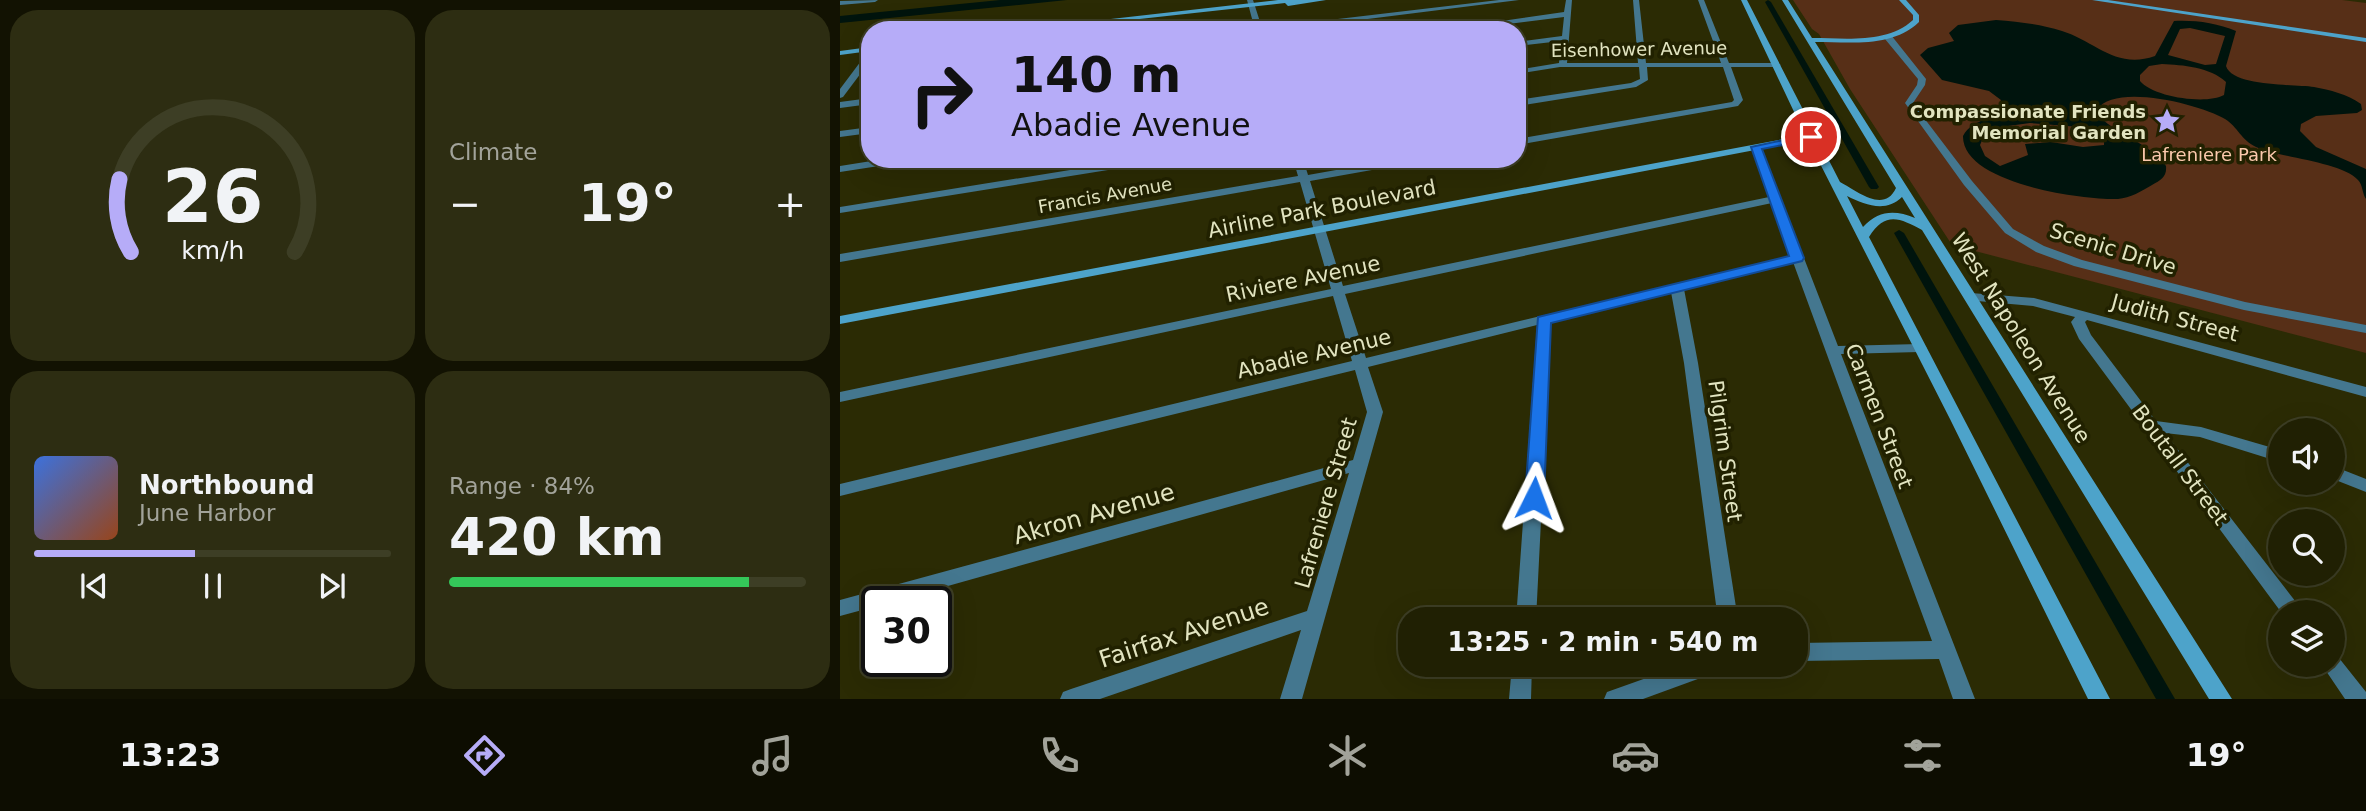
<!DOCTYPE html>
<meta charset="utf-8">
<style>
body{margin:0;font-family:"DejaVu Sans",sans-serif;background:#2d2d12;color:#f1f3f6;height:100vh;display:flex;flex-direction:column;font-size:26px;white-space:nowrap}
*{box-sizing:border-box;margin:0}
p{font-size:23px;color:#a2a39a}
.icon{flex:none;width:38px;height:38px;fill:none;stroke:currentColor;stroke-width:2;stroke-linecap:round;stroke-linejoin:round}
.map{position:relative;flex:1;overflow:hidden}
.side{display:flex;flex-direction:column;gap:10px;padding:10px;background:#121202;width:840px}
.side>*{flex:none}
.guide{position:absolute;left:21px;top:21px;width:665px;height:147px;border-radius:28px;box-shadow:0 7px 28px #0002,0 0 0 2px #3d3e25;background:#b6acf8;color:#111;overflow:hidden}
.buttons{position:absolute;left:1428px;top:418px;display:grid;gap:14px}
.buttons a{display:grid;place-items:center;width:77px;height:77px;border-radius:50%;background:#202003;box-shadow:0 7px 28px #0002,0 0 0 2px #3d3e25;font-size:35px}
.speed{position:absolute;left:21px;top:586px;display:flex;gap:14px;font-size:35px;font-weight:700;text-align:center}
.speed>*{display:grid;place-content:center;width:91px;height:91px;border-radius:50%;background:#202003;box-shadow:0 7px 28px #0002,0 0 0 2px #3d3e25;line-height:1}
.speed .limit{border:4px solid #111;border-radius:10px;background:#fff;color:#111}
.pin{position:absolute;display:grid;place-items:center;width:60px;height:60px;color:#fff;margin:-30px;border:4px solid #fff;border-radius:50%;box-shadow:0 2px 7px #0007}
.me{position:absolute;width:77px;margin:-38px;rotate:3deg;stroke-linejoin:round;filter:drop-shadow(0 0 5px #0008)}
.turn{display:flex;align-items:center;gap:24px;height:147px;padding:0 35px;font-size:32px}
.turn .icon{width:91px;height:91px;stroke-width:2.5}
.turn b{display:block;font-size:49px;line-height:60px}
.big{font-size:52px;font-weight:600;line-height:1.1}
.side .card{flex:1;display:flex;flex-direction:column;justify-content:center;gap:10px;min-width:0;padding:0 24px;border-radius:28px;background:#2d2d12}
.side .dial{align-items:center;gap:0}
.dial svg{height:182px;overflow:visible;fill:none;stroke:#3d3e25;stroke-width:7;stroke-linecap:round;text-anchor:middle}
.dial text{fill:#f1f3f6;stroke:none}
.song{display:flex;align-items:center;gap:21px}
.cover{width:84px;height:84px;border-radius:10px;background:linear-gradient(135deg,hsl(220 70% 55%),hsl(20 70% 35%))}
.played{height:7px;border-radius:4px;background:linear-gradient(90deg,#b6acf8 45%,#3d3e25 45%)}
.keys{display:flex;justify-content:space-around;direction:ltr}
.heat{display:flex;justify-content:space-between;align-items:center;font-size:38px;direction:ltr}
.charge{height:10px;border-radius:5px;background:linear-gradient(90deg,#34c759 84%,#3d3e25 0)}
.side .tiles{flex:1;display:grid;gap:10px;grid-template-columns:repeat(2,1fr)}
.trip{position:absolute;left:558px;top:607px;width:410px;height:70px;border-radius:28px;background:#202003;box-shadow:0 7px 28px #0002,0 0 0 2px #3d3e25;font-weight:600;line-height:70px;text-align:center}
.tab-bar{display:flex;height:112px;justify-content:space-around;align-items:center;background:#0d0d01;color:#a2a39a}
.tab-bar .icon{width:49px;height:49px}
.tab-bar .selected{color:#b6acf8}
.tab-bar b{font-size:32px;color:#f1f3f6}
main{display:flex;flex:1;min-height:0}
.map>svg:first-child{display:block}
.green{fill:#572f17}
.water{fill:#00140d;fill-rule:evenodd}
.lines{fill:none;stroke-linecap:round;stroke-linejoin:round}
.canal{fill:#00140d;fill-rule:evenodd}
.street{fill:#44778f;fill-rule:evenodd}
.secondary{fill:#4da3ca;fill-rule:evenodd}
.route{fill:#1a73e8;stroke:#114b97;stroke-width:2}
.labels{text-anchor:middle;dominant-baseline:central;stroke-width:7;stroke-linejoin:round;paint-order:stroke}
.far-street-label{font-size:18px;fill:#e2e4c0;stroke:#212100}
.far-poi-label{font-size:18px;font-weight:bold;fill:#e2e4c0;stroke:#212100;text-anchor:end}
.far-park-label{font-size:18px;fill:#fcc9ac;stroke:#212100}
.street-label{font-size:21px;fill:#e2e4c0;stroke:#212100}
.near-street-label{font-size:24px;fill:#e2e4c0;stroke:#212100}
</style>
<main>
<section class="side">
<div class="tiles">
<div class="card dial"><svg viewBox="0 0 100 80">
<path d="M14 69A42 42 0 1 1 86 69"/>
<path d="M14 69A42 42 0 0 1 9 37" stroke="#b6acf8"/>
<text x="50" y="56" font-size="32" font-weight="700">26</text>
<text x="50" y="72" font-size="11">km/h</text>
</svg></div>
<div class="card"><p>Climate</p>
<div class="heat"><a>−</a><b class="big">19°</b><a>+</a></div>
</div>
<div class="card">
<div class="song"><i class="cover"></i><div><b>Northbound</b><p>June Harbor</p></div></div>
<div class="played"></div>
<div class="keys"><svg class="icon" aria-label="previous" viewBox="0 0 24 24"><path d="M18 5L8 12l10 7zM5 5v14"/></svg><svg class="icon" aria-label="pause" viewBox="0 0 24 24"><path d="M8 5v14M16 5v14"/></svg><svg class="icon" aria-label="next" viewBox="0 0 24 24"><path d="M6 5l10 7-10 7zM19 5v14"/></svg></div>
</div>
<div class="card"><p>Range · 84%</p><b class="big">420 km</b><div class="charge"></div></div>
</div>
</section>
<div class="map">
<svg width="1526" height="699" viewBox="0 0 1526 699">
<rect width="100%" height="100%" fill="#2b2b04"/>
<path class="green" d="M953 0H1502L1526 3V353L1112 245 1010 89 979 34 972 29Z"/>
<g class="water">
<path d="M160 0H227L0 23V16Z"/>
<path d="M1156 20C1179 22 1200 24 1222 31 1255 41 1276 70 1315 56L1334 21C1355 20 1377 23 1396 31L1386 66C1393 87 1454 84 1474 87 1490 90 1507 94 1521 104L1522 110 1517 113 1476 116 1461 124 1460 131 1476 147 1526 169V199C1522 193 1523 185 1518 180 1502 162 1441 158 1416 147 1401 140 1398 127 1385 119 1362 105 1274 82 1257 110 1261 129 1311 142 1326 166 1327 177 1321 180 1312 185 1302 191 1290 198 1278 199 1244 200 1122 184 1123 136 1133 117 1154 124 1161 100L1149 91 1102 80 1080 55 1088 48 1114 41 1109 33 1118 25ZM1350 28 1385 36 1376 64 1365 65 1328 55 1340 29ZM1322 64C1343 65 1370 67 1386 82L1384 95C1366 105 1313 97 1300 81V75L1309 66ZM1190 123 1253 128 1279 138 1264 139V145L1243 147 1211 142 1185 144 1188 155 1160 166 1145 156 1140 145 1144 136 1168 126Z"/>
</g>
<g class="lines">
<g class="canal">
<path d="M928 0 931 2 1039 187 1037 189H1031L1029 187 925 2Z"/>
<path d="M1059 230 1064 233 1335 699H1316L1054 233Z"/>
</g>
<g class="street">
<path d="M38 0 35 2 0 5V1Z"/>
<path d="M407 0H413L422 28 659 0H679L440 30H415Z"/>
<path d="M726 0H732L727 63H798L793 0H799L806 63H881L858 0H864L889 63H937L941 65 937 67H891L903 100 898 106 677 145V139L892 102 894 100 883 67H807L808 80 796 87 677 106V100L791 83 800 79 799 67H720L677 74V70L719 63 721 41 677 46V42L722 36 724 17 621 30H599L724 12Z"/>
<path d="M1045 35H1051L1086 79 1085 85 1073 103 1078 110 1132 181 1173 229 1204 246 1242 260 1405 302 1526 325V333L1404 310 1234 266 1196 252 1165 233 1124 185 1065 103 1077 85 1078 79 1045 39Z"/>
<path d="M27 53H30V61L3 97 0 98V89Z"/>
<path d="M30 98V104L0 108V102Z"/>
<path d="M30 127V133L0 137V131Z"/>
<path d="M913 145 921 147 998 346 1080 344 1087 348 1080 352 1001 354 1135 699H1113L1099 659 956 661V643L1092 641 953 262 844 289 858 363 898 620H878L844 363 831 292 711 322 696 620H676L697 325 528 367 543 412 462 699H440L461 630 260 699H220L223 692 231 689 467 611 509 473 51 602H37V606L0 616V600L513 460 527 412 515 370 0 496V484L512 361 493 296 0 402V392L491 289 460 182 0 262V254L458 176 453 159H463L468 175 558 159H582L577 162 470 181 503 286 929 197 911 147ZM932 203 951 256 526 358 505 294Z"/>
<path d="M44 159H70L65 162 0 172V166Z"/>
<path d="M298 159H323L318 162 0 213V207Z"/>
<path d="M1131 293 1194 298 1526 387V397L1247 320 1245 322 1251 335 1316 421 1361 427 1440 450V462L1360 437 1325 433 1459 606 1462 612H1441L1239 339 1231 322 1235 317 1193 306 1126 300 1125 297 1126 294Z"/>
<path d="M1493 466 1526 479V492L1493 479Z"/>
<path d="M1493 656 1499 658 1526 692V699H1505L1482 665H1493Z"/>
<path d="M672 665H692L691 699H669Z"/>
<path d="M843 665H880L877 672 803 699H764L767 692Z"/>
</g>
<g class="secondary">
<path d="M438 0H486L448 6 445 3 199 30H174Z"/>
<path d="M901 0H907L1000 182C1017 191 1044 214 1056 188L942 0H948L972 38C1005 38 1047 44 1073 20V15L1059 0H1066L1079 15V22C1052 48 1010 42 975 42L1392 699H1369L1082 230C1060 218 1045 211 1029 237L1270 699H1248L1110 419 968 140 0 324V316L965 135ZM1007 196C1025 205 1046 213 1062 197L1075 218C1055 210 1039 210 1023 227Z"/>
<path d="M1252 0H1268L1526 38V42Z"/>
<path d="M30 47V51L0 55V51Z"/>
</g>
</g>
<path class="route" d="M971 134 975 135V139L922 149 964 258 962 261 711 323 704 498 701 504 694 506 687 504 685 498 698 317 949 256 911 147Z"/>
<defs>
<g id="sight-bare" transform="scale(2.1)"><path d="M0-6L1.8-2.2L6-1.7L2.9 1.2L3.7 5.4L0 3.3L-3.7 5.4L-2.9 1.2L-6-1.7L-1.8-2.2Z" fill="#b6acf8" stroke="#212100" stroke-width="2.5" paint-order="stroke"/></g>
</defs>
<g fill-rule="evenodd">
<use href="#sight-bare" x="1327" y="121"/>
</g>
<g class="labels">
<g class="far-street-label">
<text transform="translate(799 49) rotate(-1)">Eisenhower Avenue</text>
<text transform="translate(265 195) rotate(-10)">Francis Avenue</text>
</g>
<g class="far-poi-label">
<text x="1306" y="111">Compassionate Friends<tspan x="1306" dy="21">Memorial Garden</tspan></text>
</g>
<g class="far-park-label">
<text x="1369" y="154">Lafreniere Park</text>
</g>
<g class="street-label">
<text transform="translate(482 209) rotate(-11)">Airline Park Boulevard</text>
<text transform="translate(1273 249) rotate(17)">Scenic Drive</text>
<text transform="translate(463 279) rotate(-12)">Riviere Avenue</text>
<text transform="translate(1335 318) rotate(15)">Judith Street</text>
<text transform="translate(1181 338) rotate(58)">West Napoleon Avenue</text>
<text transform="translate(474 354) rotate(-13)">Abadie Avenue</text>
<text transform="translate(1039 416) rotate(69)">Carmen Street</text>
<text transform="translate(885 451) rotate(82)">Pilgrim Street</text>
<text transform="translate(1340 465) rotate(53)">Boutall Street</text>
<text transform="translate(486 503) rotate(-74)">Lafreniere Street</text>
</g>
<g class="near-street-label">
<text transform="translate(254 514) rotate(-16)">Akron Avenue</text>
<text transform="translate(344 633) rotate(-18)">Fairfax Avenue</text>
</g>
</g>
</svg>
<div class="buttons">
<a><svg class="icon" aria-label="sound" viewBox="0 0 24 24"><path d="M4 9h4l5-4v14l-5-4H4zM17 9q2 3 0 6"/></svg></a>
<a><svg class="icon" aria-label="search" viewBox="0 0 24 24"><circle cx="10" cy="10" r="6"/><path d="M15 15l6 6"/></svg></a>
<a><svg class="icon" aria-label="layers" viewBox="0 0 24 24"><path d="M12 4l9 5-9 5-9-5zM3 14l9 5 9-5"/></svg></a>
</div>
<div class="speed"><div class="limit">30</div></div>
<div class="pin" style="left:971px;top:137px;background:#d93025"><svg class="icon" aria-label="arrive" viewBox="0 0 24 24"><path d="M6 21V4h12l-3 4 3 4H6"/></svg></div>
<svg class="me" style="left:694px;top:498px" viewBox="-20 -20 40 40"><path d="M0-17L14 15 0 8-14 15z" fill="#1a73e8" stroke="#fff" stroke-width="4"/></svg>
<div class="trip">13:25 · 2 min · 540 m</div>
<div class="guide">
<div class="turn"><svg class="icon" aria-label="right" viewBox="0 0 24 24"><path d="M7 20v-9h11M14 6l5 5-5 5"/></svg><div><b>140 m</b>Abadie Avenue</div></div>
</div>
</div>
</main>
<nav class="tab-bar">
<b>13:23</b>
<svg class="icon selected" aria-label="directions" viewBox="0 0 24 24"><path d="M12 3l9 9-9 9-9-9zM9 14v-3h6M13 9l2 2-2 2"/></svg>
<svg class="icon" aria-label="music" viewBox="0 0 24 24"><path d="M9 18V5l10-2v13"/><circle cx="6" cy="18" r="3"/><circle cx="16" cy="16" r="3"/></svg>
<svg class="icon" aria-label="phone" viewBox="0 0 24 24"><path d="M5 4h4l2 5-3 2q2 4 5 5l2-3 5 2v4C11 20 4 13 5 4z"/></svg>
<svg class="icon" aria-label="climate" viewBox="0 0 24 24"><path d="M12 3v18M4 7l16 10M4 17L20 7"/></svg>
<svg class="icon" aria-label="car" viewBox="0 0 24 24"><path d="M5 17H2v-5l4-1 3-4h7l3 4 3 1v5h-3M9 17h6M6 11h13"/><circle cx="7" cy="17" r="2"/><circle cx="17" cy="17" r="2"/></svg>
<svg class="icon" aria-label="filters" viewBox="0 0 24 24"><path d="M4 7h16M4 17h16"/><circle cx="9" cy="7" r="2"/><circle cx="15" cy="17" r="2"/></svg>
<b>19°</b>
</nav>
